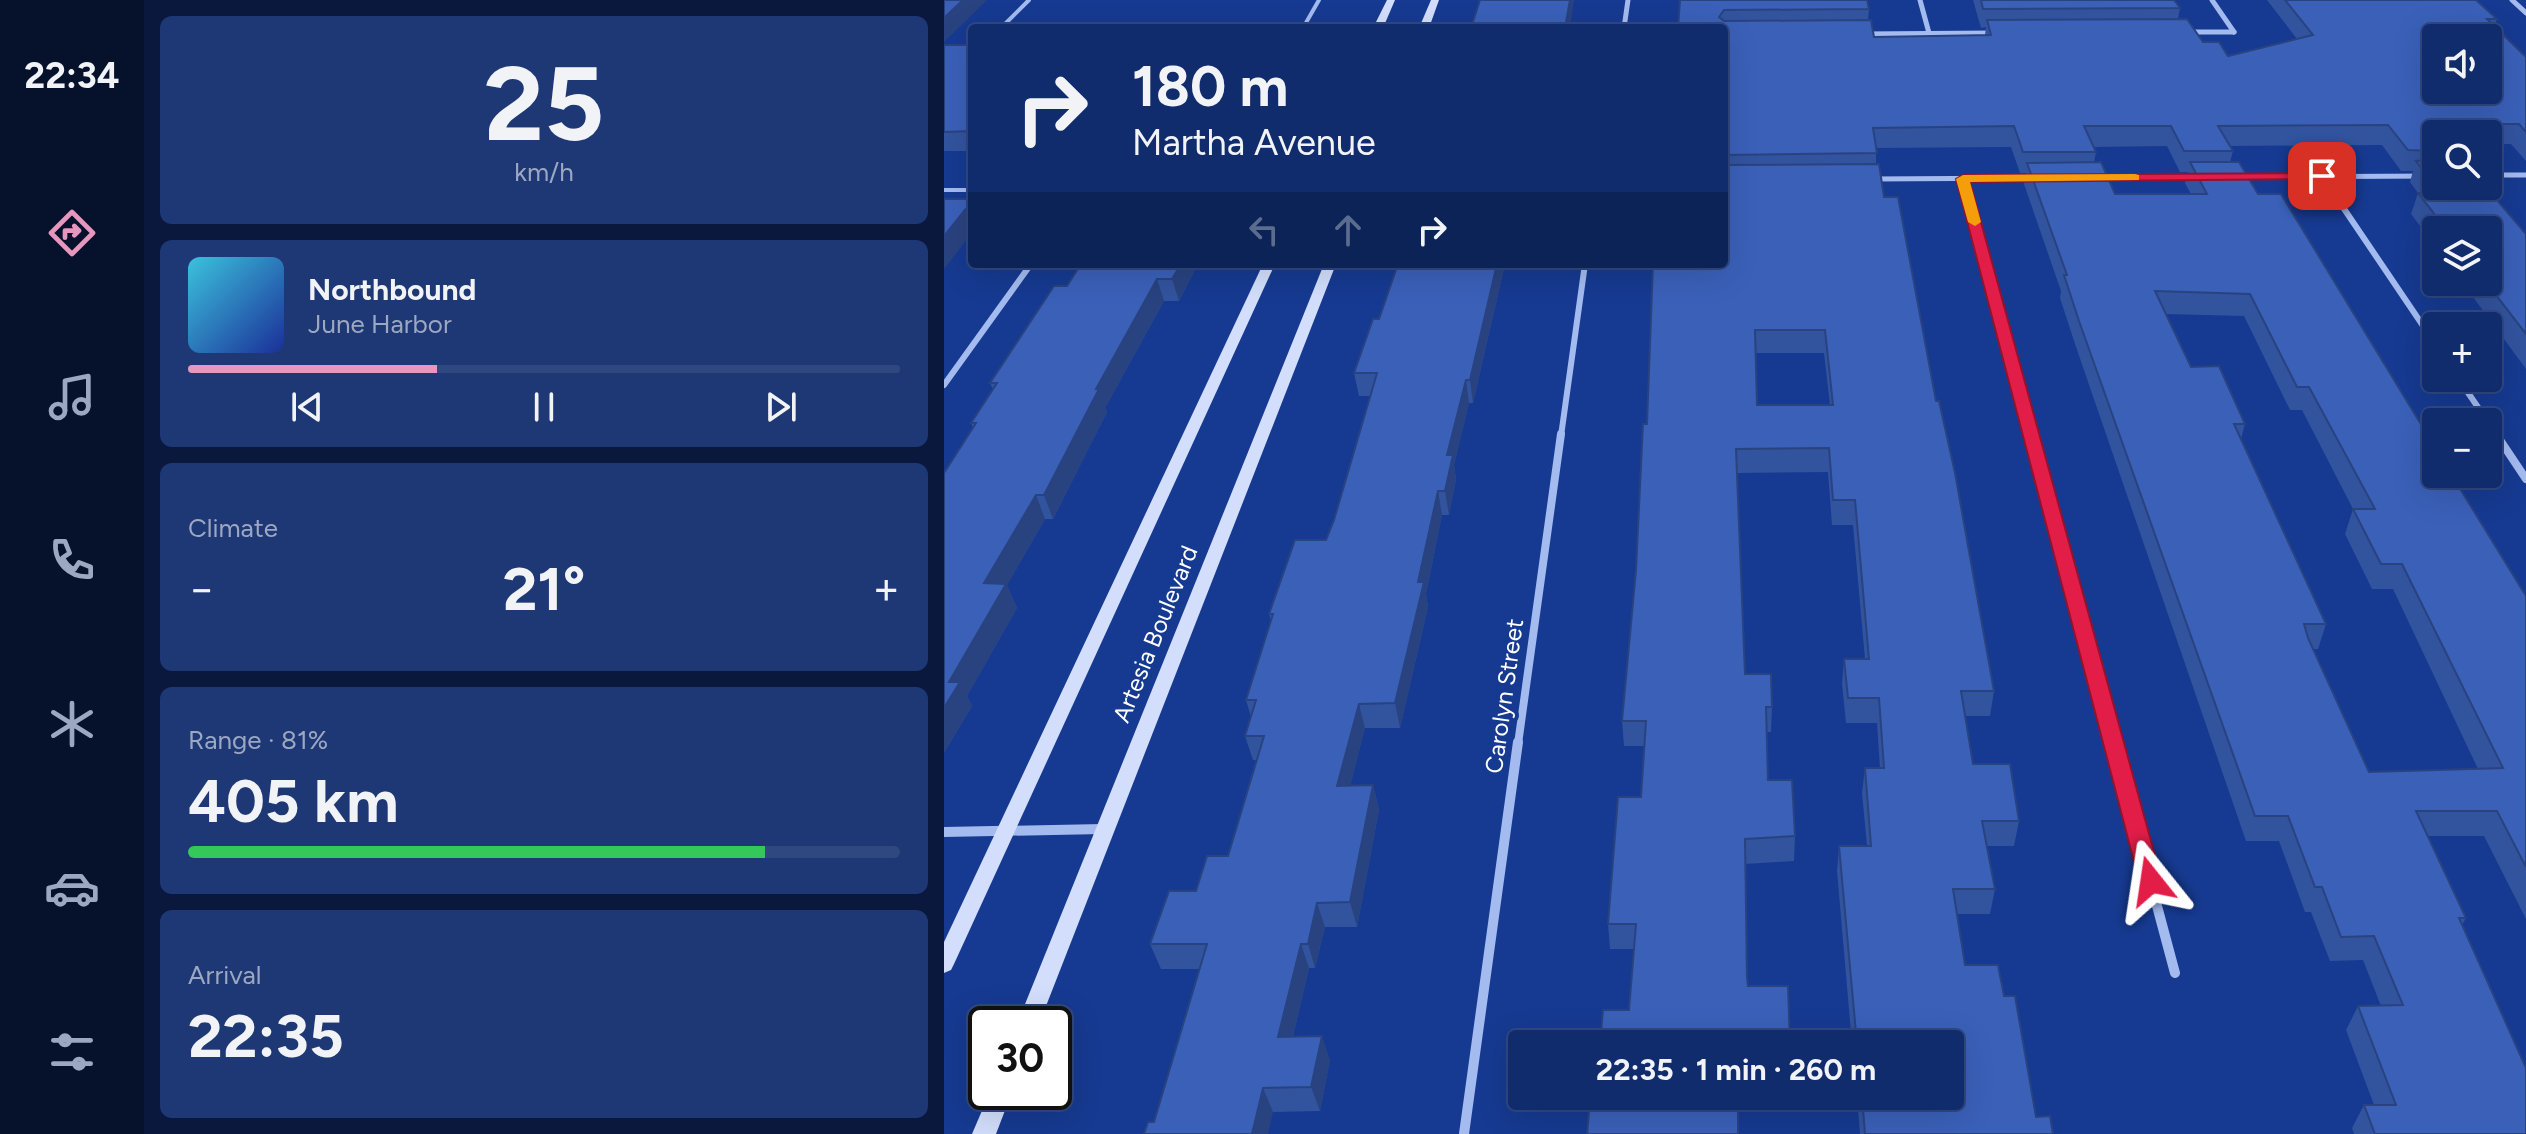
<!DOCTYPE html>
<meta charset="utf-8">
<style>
body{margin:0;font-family:Figtree,sans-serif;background:#1e3875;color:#f1f3f6;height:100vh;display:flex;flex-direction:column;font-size:30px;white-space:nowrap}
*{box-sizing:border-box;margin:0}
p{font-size:26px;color:#9ca7c2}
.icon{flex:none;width:44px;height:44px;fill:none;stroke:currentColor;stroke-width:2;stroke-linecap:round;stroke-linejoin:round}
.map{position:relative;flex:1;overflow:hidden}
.sheet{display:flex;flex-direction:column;gap:16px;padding:16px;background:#09183c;width:800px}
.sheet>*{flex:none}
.guide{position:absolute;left:24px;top:24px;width:760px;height:244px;border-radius:8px;box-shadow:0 8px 32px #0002,0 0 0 2px #304880;background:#102c6d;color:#f1f3f6;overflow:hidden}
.tools{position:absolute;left:1478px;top:24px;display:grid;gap:16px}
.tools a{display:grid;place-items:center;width:80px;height:80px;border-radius:8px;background:#102c6d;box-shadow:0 8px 32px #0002,0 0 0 2px #304880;font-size:40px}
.speed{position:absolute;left:24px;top:1006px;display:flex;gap:16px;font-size:40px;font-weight:700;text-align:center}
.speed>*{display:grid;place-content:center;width:104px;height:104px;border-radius:50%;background:#102c6d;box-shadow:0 8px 32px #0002,0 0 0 2px #304880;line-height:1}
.speed .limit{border:4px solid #111;border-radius:12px;background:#fff;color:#111}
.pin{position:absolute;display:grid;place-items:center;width:68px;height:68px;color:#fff;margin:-34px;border-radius:16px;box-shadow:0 4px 12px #0006}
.me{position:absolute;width:88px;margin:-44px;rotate:345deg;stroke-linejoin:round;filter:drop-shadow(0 0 6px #0008)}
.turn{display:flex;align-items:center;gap:28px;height:168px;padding:0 32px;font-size:36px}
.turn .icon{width:104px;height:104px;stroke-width:2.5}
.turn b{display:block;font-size:56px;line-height:68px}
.lanes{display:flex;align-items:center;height:76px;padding:0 32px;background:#0003;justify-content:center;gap:40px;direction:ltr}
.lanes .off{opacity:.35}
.big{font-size:60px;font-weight:700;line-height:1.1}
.sheet .widget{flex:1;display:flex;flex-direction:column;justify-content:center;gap:12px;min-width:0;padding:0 28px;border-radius:12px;background:#1e3875}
.sheet .dial{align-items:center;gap:0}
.dial b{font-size:104px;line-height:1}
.song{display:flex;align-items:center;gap:24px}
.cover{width:96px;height:96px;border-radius:12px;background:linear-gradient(135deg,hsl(190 70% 55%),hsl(230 70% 35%))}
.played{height:8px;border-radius:4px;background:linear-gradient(90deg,#e797bd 35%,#304880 35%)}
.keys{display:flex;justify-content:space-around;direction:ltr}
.heat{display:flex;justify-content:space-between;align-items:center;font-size:44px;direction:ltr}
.charge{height:12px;border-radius:6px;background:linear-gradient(90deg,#34c759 81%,#304880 0)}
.trip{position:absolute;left:564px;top:1030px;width:456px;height:80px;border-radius:8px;background:#102c6d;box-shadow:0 8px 32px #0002,0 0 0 2px #304880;font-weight:700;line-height:80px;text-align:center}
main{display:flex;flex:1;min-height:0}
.menu{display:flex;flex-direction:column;width:144px;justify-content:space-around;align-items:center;background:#06122c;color:#9ca7c2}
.menu .icon{width:56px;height:56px}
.menu .on{color:#e797bd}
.menu b{font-size:36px;color:#f1f3f6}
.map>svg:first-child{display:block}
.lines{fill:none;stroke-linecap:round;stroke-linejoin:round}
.service{stroke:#a4bbf0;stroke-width:4}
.minor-far3{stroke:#a4bbf0;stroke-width:5}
.minor-far2{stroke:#a4bbf0;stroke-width:6}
.minor-far1{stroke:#a4bbf0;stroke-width:8}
.minor{stroke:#a4bbf0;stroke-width:10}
.secondary{fill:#d2defb;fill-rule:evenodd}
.wall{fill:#32539e;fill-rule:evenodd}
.shaded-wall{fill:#294381}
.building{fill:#3a60b8;stroke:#294381;stroke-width:2;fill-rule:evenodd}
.route{fill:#e11d48;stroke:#92132f;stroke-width:2}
.slow{fill:#f59e0b}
.labels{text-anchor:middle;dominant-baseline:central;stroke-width:8;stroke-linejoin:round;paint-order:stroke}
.street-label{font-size:24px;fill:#fff;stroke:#163a91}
</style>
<main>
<nav class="menu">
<b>22:34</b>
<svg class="icon on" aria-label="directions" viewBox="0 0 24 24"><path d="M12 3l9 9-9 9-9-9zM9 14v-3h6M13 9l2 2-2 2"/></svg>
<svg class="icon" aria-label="music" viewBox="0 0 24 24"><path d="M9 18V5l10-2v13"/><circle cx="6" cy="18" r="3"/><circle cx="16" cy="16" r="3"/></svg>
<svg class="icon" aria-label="phone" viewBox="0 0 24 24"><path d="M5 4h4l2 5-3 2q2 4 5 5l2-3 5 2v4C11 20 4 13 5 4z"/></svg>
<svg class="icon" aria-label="climate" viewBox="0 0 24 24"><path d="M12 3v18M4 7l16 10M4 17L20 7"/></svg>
<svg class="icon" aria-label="car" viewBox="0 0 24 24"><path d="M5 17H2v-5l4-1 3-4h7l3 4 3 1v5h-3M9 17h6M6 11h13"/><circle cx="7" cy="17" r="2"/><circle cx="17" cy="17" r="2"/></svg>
<svg class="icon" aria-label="filters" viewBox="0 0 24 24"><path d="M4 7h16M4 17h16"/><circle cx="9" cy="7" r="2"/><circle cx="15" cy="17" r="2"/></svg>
</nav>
<section class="sheet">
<div class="widget dial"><b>25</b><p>km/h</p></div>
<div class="widget">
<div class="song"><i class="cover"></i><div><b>Northbound</b><p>June Harbor</p></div></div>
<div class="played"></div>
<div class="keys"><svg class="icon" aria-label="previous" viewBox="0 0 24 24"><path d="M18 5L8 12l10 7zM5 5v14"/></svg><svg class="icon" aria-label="pause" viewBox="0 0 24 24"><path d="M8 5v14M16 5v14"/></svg><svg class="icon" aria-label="next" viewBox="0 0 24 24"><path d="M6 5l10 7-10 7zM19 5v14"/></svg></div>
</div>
<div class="widget"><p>Climate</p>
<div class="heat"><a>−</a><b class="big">21°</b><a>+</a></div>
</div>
<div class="widget"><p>Range · 81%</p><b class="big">405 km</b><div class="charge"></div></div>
<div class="widget"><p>Arrival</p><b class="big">22:35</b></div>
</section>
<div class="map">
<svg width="1582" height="1134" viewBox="0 0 1582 1134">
<rect width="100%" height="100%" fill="#163a91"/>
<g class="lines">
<g class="service">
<path d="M57 28 85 0"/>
<path d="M359 28 375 0"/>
<path d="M0 190H28"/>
</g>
<g class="minor-far3">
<path d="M976 0 985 33"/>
<path d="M1268 0 1290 32"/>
<path d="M1568 0 1582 13"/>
<path d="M680 28 684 0"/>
<path d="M1243 32H1290"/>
<path d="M919 34 1049 33"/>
<path d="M1544 175H1582"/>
<path d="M1378 176 1389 193"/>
<path d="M1293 177 1492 176"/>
<path d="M1153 178 1251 177"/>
<path d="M929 179 1091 178"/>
<path d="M1019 179 1023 193"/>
</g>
<g class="minor-far2">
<path d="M1022 191 1088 436"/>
<path d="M1388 191 1492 345"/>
<path d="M1514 378 1544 422"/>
<path d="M0 385 87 264"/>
<path d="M1544 422 1554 436"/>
<path d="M617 436 641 264"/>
</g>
<g class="minor-far1">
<path d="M1087 434 1170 744"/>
<path d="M1552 434 1582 479"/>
<path d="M574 744 617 434"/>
</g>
<g class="minor">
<path d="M1169 742 1231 973"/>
<path d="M0 832 159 829"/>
<path d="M520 1134 574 742"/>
</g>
<g class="secondary">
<path d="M443 0H451L439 28H429Z"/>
<path d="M487 0H495L485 28H475Z"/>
<path d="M319 264H331L10 964 7 970 0 973V942Z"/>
<path d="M380 264H392L95 1024H73Z"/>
<path d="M46 1092H68L52 1134H28Z"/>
</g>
</g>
<g class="wall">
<path d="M736 0 925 9 924 20 930 37 1041 35 1042 27 1037 28 1029 0H1230L1236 8 1234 19 1259 42 1284 56 1353 39 1323 0H1532L1553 19 1550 26 1582 57V161L1567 144H1544V134H1492V186L1582 234V369L1518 282H1544V230H1492V247L1467 214 1474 193 1466 182 1469 171H1457L1438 145 1286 146 1289 151 1286 162 1314 194 1582 596V919L1540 836H1483L1522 918 1518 925 1582 1134H1410L1408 1128 1420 1105H1430L1402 1030 1414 1006H1437L1419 960 1386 961 1367 912H1361L1335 841H1302L1131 344 1116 298 1117 291 1080 184 1082 173H1076L1067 147 932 148V164L992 401 1050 691 1046 716H1021L1029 764 1075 821 1070 846H1043L1051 889 1046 914H1013L1021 965 1060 996 1092 1117 1109 1134H916L913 1096H1006V1044H908L893 871 895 846H923L918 793 921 768H936L933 723H902L898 684 900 659H921L909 525H888L884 472 793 473 801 674 828 707 827 732H823L824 780 851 836 850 861 801 864 685 1010 690 949H666L664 924 697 797 700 746H680L678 721 692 570 703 424 780 264V28ZM1223 146 1236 172H1244L1241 183 1247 194H1171L1150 163 1152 152 1149 147ZM1222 314 1300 316 1346 410H1358L1409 509 1401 534 1428 589H1449L1534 769 1425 772 1369 649H1374L1382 624 1297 439 1301 424 1247 367ZM812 353H880L886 405H813Z"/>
<rect x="0" y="45" width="28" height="106"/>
<path d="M254 264 235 301H220L161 408 163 412 109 519H101L63 585 73 608 23 696 28 706 0 753V473L29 428 27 423 49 389 46 383 123 286Z"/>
<path d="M561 264 529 403H525L510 465 512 479 505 515H498L482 594 484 607 456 728H421L406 786 429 785 435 810 413 927H381L371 968H365L349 1036 386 1060 376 1111 329 1112 210 1122 255 969H217L206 944 284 856 312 760H309L301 736 307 717 302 700 327 621 325 614 382 540 390 520 426 396H415L410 373 435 319Z"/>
<path d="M652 1096H847L846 1109 651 1111Z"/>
</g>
<g class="shaded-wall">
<path d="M19 0H43L0 42V18Z"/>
<path d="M626 0H630L626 28H621Z"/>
<path d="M28 201V233L0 269V236Z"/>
<path d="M237 264H254L235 301 228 279Z"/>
<path d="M553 264H561L529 403 526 380Z"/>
<path d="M213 279 220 301 161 408 163 412 109 519 100 495 152 389Z"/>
<path d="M522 380 525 403 510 465 512 479 505 515 501 491 503 455Z"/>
<path d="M494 491 498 515 482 594 484 607 456 728 451 703 474 582Z"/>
<path d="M92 495 101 519 63 585 73 608 23 696 28 706 0 753V708L5 682 40 583Z"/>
<path d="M415 704 421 728 400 811 393 786Z"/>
<path d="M429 785 435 810 413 927 406 902Z"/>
<path d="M373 903 381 927 371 968 364 944Z"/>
<path d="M357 944 365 968 343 1061 334 1037Z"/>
<path d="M378 1036 386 1060 376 1111 367 1087Z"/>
<path d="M319 1088 329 1112 324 1134H308Z"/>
</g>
<g class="building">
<path d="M0 0H19L0 18Z"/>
<path d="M536 0H626L621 28H527Z"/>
<path d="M736 0H923L925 9 780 10 775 17 780 21 927 20 930 37 1047 35 1043 20 1243 19 1259 42H1275L1284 56 1369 35 1341 0H1532L1553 19H1543L1582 57V132L1575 124H1488L1497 134H1492V151L1464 150 1444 125 1274 126 1289 151H1240L1227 126H1140L1152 152H1079L1070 126 929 128 933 153 780 155V28H734ZM1492 38H1544V90H1492Z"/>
<path d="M1037 0H1230L1236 8 1039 9Z"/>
<path d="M0 45H28V131L0 132Z"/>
<path d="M1492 160V186H1541L1582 234V334L1542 282H1544V230H1503L1474 193H1497L1472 161Z"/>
<path d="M1157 162 1171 194H1263L1246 162H1295L1314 194H1337L1492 449V474H1507L1582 596V867L1553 811H1472L1522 918H1515L1582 1068V1134H1431L1420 1105H1452L1414 1006 1459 1005 1430 936 1397 937 1378 887H1371L1344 816H1311L1135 321 1120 275H1123L1083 163ZM1211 291 1306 294 1353 387H1365L1431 509H1409L1437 564H1458L1559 768 1425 772 1364 638 1360 624H1382L1290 424H1301L1275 366 1247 367Z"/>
<path d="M935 164 940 197H954L992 401H995L1011 473 1050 691H1017L1029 764H1066L1075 821H1038L1051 889H1009L1021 965H1054L1060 996H1071L1092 1117 1106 1116 1109 1134H921L918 1096H1006V1044H913L895 846H927L921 768H940L935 698H904L900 659H925L911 500H889L885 448 792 449 801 674H827L828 707H822L824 780H848L851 836 801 839 803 978 804 986H844L846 1044H656L659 1010H685L692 924H664L674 797H697L702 721H678L692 570 699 424H703L709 264H780V165ZM811 330H881L889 405H813Z"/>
<path d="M0 199H28V201L0 236Z"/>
<path d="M137 264H237L228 279H213L152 389H155L100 495H92L40 583 62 584 5 682H16L0 708V473L32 423H27L53 383H46L110 286H123Z"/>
<path d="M454 264H553L526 380H522L503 455H509L501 491H494L474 582H480L451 703 415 704 393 786 429 785 406 902 373 903 364 944H357L334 1037 378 1036 367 1087 319 1088 308 1134H200L204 1122H210L263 944H206L225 891H252L263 856H284L320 736H301L312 700H302L329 614H325L351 540H382L390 520 433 373H410L429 319H435Z"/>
<path d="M652 1096H794V1134H643L645 1111H651Z"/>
</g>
<path class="route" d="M1378 173 1382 174V179L1026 182 1218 881 1215 888 1207 891 1199 888 1195 881 1012 179 1019 175Z"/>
<path class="slow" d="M1191 174 1195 175V180L1026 182 1037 222 1031 226 1024 222 1012 179 1019 175Z"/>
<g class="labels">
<g class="street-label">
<text transform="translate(211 634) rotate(-68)">Artesia Boulevard</text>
<text transform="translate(560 696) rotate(-82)">Carolyn Street</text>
</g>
</g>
</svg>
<div class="tools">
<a><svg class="icon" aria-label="sound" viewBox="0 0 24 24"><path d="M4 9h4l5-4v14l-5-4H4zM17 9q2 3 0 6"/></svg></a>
<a><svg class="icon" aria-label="search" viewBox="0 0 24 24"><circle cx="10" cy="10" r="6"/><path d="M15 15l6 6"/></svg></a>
<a><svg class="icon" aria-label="layers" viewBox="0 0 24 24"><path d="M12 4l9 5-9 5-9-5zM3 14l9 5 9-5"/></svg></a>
<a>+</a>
<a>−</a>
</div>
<div class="speed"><div class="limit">30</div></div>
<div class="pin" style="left:1378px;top:176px;background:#d93025"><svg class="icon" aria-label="arrive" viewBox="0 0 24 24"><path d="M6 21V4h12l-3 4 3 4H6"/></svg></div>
<svg class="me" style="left:1207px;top:881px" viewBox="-20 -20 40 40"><path d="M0-17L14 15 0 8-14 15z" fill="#e11d48" stroke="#fff" stroke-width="4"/></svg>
<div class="trip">22:35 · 1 min · 260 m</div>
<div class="guide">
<div class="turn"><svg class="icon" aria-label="right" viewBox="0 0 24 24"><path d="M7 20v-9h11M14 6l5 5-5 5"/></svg><div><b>180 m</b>Martha Avenue</div></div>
<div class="lanes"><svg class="icon off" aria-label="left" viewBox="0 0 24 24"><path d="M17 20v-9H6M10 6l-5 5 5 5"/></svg><svg class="icon off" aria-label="ahead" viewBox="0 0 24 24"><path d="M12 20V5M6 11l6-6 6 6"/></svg><svg class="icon" aria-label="right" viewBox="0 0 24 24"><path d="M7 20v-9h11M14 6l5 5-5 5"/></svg></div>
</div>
</div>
</main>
